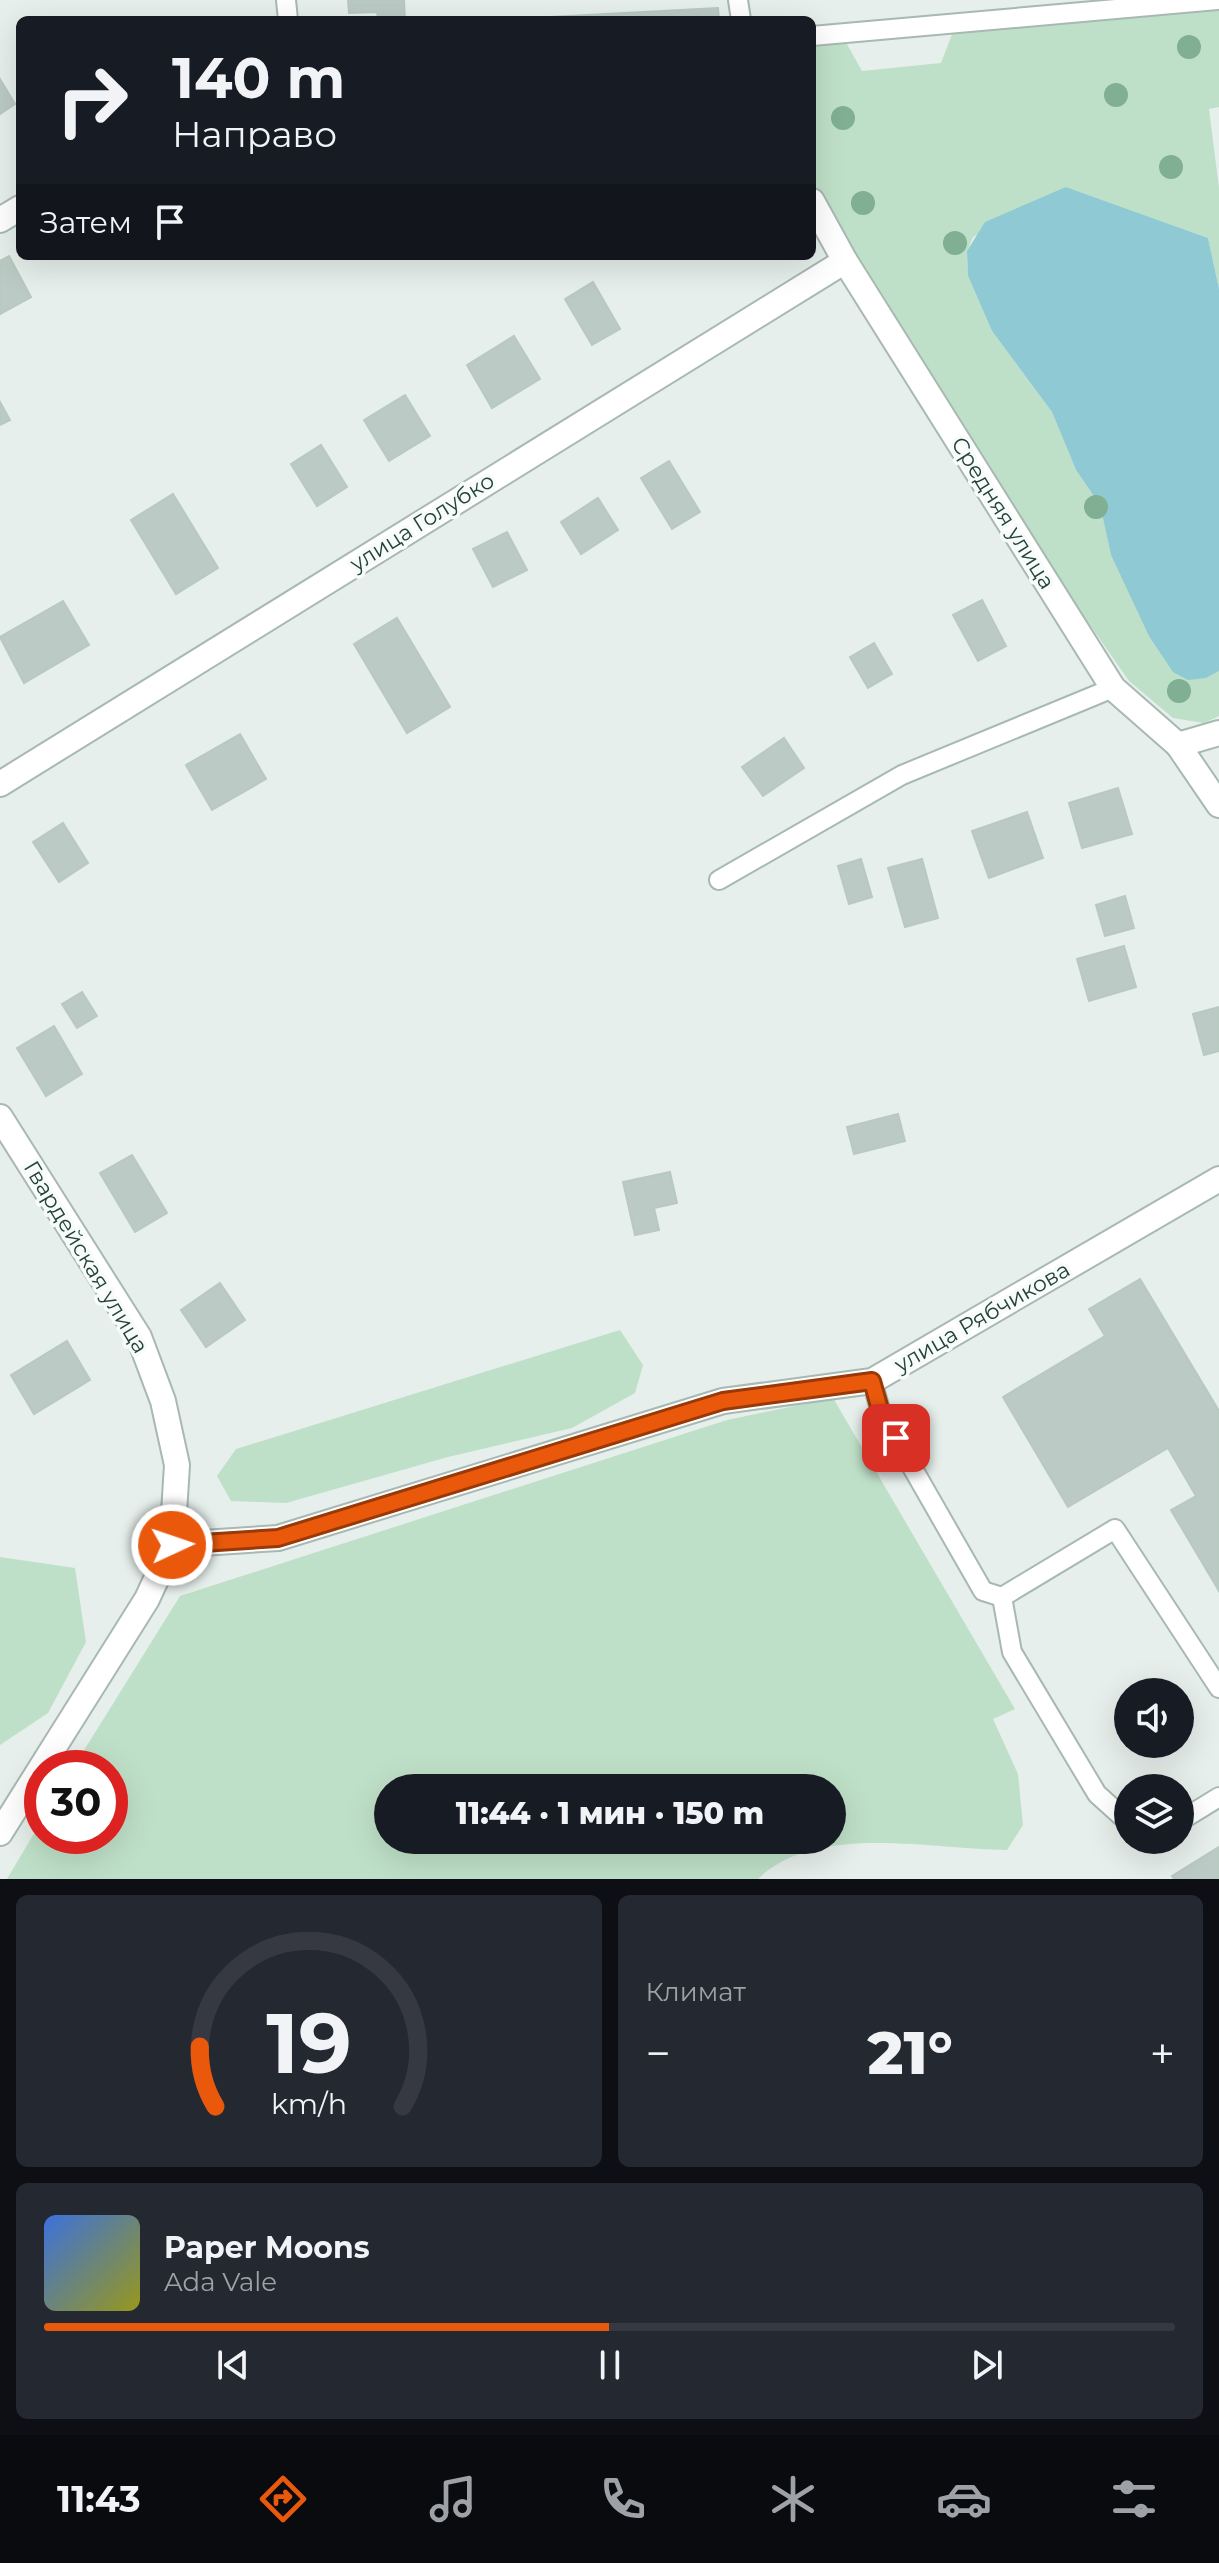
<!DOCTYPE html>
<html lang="ru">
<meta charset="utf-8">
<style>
body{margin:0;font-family:Montserrat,sans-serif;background:#242831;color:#f1f3f6;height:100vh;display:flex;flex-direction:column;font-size:30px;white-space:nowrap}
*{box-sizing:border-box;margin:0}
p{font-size:26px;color:#9ea1a6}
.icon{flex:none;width:44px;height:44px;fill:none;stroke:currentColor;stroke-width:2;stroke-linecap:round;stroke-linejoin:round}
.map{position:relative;height:1879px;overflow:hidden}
.details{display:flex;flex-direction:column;gap:16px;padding:16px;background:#0d0f14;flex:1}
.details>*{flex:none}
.hud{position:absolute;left:16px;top:16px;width:800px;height:244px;border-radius:12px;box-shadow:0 8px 32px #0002;background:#171b24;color:#f1f3f6;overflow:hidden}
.controls{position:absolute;left:1114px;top:1678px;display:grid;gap:16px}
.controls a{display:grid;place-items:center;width:80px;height:80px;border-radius:50%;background:#171b24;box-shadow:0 8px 32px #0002;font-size:40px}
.speed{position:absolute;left:24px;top:1750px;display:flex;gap:16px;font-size:40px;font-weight:700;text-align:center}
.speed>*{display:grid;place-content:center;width:104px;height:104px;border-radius:50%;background:#171b24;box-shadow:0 8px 32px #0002;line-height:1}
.speed .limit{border:12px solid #d22;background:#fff;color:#111}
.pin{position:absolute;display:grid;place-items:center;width:68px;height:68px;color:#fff;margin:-34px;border-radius:16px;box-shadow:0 4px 12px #0006}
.me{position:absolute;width:88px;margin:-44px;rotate:87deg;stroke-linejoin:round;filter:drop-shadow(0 0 6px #0008)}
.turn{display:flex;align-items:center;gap:28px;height:168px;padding:0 24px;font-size:36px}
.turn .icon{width:104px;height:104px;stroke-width:2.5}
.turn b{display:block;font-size:56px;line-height:68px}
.then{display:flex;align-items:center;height:76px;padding:0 24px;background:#0003;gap:16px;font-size:30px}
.big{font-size:60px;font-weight:800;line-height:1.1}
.details .card{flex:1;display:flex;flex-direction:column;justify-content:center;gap:12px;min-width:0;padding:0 28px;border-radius:12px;background:#242831}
.details .dial{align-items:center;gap:0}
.dial svg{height:208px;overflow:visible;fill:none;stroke:#363941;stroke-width:7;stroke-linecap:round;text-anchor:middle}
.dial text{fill:#f1f3f6;stroke:none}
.song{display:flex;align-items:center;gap:24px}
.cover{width:96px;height:96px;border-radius:12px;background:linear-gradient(135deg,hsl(220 70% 55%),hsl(60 70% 35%))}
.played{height:8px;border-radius:4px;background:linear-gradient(90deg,#ea580c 50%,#363941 50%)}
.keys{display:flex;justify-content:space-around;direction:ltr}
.heat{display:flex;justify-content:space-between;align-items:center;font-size:44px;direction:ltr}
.details .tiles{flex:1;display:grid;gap:16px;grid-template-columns:1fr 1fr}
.card:last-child{grid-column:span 2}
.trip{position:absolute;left:374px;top:1774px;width:472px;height:80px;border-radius:40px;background:#171b24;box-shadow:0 8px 32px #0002;font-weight:800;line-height:80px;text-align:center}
.dock{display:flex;height:128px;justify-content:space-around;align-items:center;background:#090b0e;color:#9ea1a6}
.dock .icon{width:56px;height:56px}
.dock .on{color:#ea580c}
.dock b{font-size:36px;color:#f1f3f6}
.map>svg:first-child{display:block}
.green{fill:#bfe0c8;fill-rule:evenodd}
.water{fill:#8ec9d4}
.building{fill:#bbcac4;stroke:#b8c9c2;stroke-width:2}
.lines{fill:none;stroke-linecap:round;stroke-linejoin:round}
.service-casing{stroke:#a8b8b2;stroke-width:22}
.minor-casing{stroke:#a8b8b2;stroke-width:28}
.service{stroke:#fff;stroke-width:18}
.minor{stroke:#fff;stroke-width:24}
.tree{fill:#80af93}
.route-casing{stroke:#983908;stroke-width:20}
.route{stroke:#ea580c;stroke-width:14}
.labels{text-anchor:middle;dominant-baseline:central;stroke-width:7;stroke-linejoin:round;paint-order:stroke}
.street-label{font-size:22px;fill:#24423a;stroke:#f7fbf9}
</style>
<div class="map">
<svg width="1219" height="1879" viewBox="0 0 1219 1879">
<rect width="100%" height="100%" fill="#e6efeb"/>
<g class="green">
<path d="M1219 4V107L1209 109 1219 188V289L1208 238 1066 187 973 237 967 252 968 276 992 331 1052 412 1076 470 1100 505 1111 555 1206 678 1219 671V716L1204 723 1173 718 1129 681 1067 592 845 239 812 180V40L843 37 862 71 941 63 954 29Z"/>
<path d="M620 1330 643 1365 635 1393 572 1428 448 1457 286 1503 231 1501 217 1476 236 1449Z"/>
<path d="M833 1398 1015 1709 993 1719 1018 1774 1023 1825 1007 1850C933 1850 816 1822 758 1879H7L42 1820V1836H110V1768H73L180 1596 727 1420ZM388 1788H832V1840H388Z"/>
<path d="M0 1557 75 1568 86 1642 48 1713 0 1745Z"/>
</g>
<path class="water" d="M1066 187 1208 238 1219 289V671L1206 678 1188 680 1173 672 1149 636 1111 555 1100 505 1076 470 1052 412 992 331 968 276 967 251 985 222Z"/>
<g class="building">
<path d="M348 0H404L405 20H378L377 12 349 13Z"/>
<path d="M718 8 719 20H496L643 12Z"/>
<path d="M0 79 15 104 0 114Z"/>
<path d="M9 256 31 297 0 314V261Z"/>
<path d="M593 282 620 329 592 345 565 299Z"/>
<path d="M514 336 540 379 492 408 467 365Z"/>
<path d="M405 395 430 436 389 461 364 420Z"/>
<path d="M0 402 10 420 0 425Z"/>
<path d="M321 445 347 487 317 506 291 464Z"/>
<path d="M669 461 700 512 672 529 641 478Z"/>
<path d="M173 494 218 568 176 594 131 520Z"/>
<path d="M598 498 618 530 581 554 561 522Z"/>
<path d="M507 532 527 570 493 587 473 549Z"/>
<path d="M982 600 1006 646 978 661 953 615Z"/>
<path d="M63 601 89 645 24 683 0 637Z"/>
<path d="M397 618 450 707 407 733 354 644Z"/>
<path d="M874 643 892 674 868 688 850 657Z"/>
<path d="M240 734 266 779 212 810 186 765Z"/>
<path d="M784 738 804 768 763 796 742 767Z"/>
<path d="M1118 788 1132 834 1082 848 1069 803Z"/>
<path d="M1027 812 1043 858 989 878 972 831Z"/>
<path d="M63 823 88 863 59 882 33 842Z"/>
<path d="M861 859 872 897 849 904 838 866Z"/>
<path d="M922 859 938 918 905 927 888 868Z"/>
<path d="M1125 896 1134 928 1105 936 1096 905Z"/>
<path d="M1124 946 1136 987 1089 1001 1077 959Z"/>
<path d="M82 992 97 1016 77 1028 62 1004Z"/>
<path d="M1219 1007V1051L1204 1055 1193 1014Z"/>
<path d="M54 1026 82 1074 46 1096 17 1048Z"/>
<path d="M898 1114 905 1141 854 1154 847 1127Z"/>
<path d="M132 1155 167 1213 135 1232 100 1173Z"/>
<path d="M670 1172 677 1203 654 1208 659 1230 635 1235 623 1182Z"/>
<path d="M1140 1279 1219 1411V1591L1171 1510 1196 1496 1168 1448 1068 1507 1003 1397 1105 1336 1089 1309Z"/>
<path d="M220 1283 245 1320 206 1347 181 1310Z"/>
<path d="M67 1341 90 1380 34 1414 11 1375Z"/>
<path d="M1219 1847V1879H1174L1172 1876Z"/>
</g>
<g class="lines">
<g class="service-casing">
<g id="service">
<path d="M286 0 288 20"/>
<path d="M738 0 741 20"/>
<path d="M812 36 1217 0"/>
<path d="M719 880 902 775 1113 688"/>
<path d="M872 1381 881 1413 983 1591 1002 1597 1115 1529 1219 1688"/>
<path d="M1002 1597 1012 1652 1097 1794 1128 1822"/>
<path d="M1180 1821 1219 1797"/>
</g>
</g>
<g class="minor-casing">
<g id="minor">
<path d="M812 201 845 261 1113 688 1178 745 1219 805"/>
<path d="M0 220 20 208"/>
<path d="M1178 745 1219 733"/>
<path d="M0 784 845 261"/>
<path d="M0 1117 139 1337 163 1401 177 1465 172 1545 147 1599 0 1833"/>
<path d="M172 1545 278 1538 723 1401 872 1381 1219 1179"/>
</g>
</g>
<use href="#service" class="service"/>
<use href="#minor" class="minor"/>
</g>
<g class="tree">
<circle cx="1189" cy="47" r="12"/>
<circle cx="1116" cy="95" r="12"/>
<circle cx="843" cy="118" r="12"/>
<circle cx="1171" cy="167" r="12"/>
<circle cx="863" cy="203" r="12"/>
<circle cx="955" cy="243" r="12"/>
<circle cx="1096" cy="507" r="12"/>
<circle cx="1179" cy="691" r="12"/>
</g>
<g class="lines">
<g class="route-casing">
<path id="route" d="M172 1545 278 1538 723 1401 872 1381 881 1413 896 1438"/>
</g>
<use href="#route" class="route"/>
</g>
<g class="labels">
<g class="street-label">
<text transform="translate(1003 513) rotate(58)">Средняя улица</text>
<text transform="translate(422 522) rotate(-32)">улица Голубко</text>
<text transform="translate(86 1257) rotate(59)">Гвардейская улица</text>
<text transform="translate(982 1317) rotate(-30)">улица Рябчикова</text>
</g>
</g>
</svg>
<div class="controls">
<a><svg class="icon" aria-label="sound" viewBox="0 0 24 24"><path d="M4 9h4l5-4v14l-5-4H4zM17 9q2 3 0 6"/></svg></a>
<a><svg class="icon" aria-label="layers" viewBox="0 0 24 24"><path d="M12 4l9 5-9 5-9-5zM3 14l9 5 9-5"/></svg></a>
</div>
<div class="speed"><div class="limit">30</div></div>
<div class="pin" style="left:896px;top:1438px;background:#d93025"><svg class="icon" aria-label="arrive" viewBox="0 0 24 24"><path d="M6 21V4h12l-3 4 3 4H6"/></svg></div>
<svg class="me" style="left:172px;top:1545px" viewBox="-20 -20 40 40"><circle r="17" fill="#ea580c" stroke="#fff" stroke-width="3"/><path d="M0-11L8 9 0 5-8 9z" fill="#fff"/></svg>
<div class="trip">11:44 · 1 мин · 150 m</div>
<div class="hud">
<div class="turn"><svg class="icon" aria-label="right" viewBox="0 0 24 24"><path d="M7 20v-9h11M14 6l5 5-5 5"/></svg><div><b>140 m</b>Направо</div></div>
<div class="then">Затем<svg class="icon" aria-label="arrive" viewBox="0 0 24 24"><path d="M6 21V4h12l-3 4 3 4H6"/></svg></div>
</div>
</div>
<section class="details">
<div class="tiles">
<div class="card dial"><svg viewBox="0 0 100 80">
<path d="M14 69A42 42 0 1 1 86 69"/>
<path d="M14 69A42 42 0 0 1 8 46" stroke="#ea580c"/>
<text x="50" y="56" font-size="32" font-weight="700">19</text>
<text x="50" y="72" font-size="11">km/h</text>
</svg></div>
<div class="card"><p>Климат</p>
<div class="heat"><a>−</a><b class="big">21°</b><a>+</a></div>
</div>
<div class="card">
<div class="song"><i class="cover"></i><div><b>Paper Moons</b><p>Ada Vale</p></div></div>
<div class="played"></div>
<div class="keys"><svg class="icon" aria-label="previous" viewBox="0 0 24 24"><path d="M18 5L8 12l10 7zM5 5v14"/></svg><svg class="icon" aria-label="pause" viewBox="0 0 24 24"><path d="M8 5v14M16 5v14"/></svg><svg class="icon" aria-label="next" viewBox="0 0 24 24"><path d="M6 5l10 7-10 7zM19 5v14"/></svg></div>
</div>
</div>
</section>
<nav class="dock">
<b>11:43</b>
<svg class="icon on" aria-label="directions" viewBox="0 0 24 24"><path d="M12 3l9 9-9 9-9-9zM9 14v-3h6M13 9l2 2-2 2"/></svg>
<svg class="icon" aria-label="music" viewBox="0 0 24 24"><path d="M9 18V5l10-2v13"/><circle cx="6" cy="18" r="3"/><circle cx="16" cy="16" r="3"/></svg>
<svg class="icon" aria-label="phone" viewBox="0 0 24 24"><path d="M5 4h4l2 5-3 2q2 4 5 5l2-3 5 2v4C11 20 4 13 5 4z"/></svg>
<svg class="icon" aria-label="climate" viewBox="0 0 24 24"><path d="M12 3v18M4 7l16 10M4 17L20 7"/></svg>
<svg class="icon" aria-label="car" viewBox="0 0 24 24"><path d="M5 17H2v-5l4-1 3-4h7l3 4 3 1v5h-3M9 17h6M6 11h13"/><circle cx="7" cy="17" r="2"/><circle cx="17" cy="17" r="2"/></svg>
<svg class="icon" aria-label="filters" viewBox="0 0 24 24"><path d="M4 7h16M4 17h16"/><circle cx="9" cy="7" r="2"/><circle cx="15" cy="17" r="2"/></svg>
</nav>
